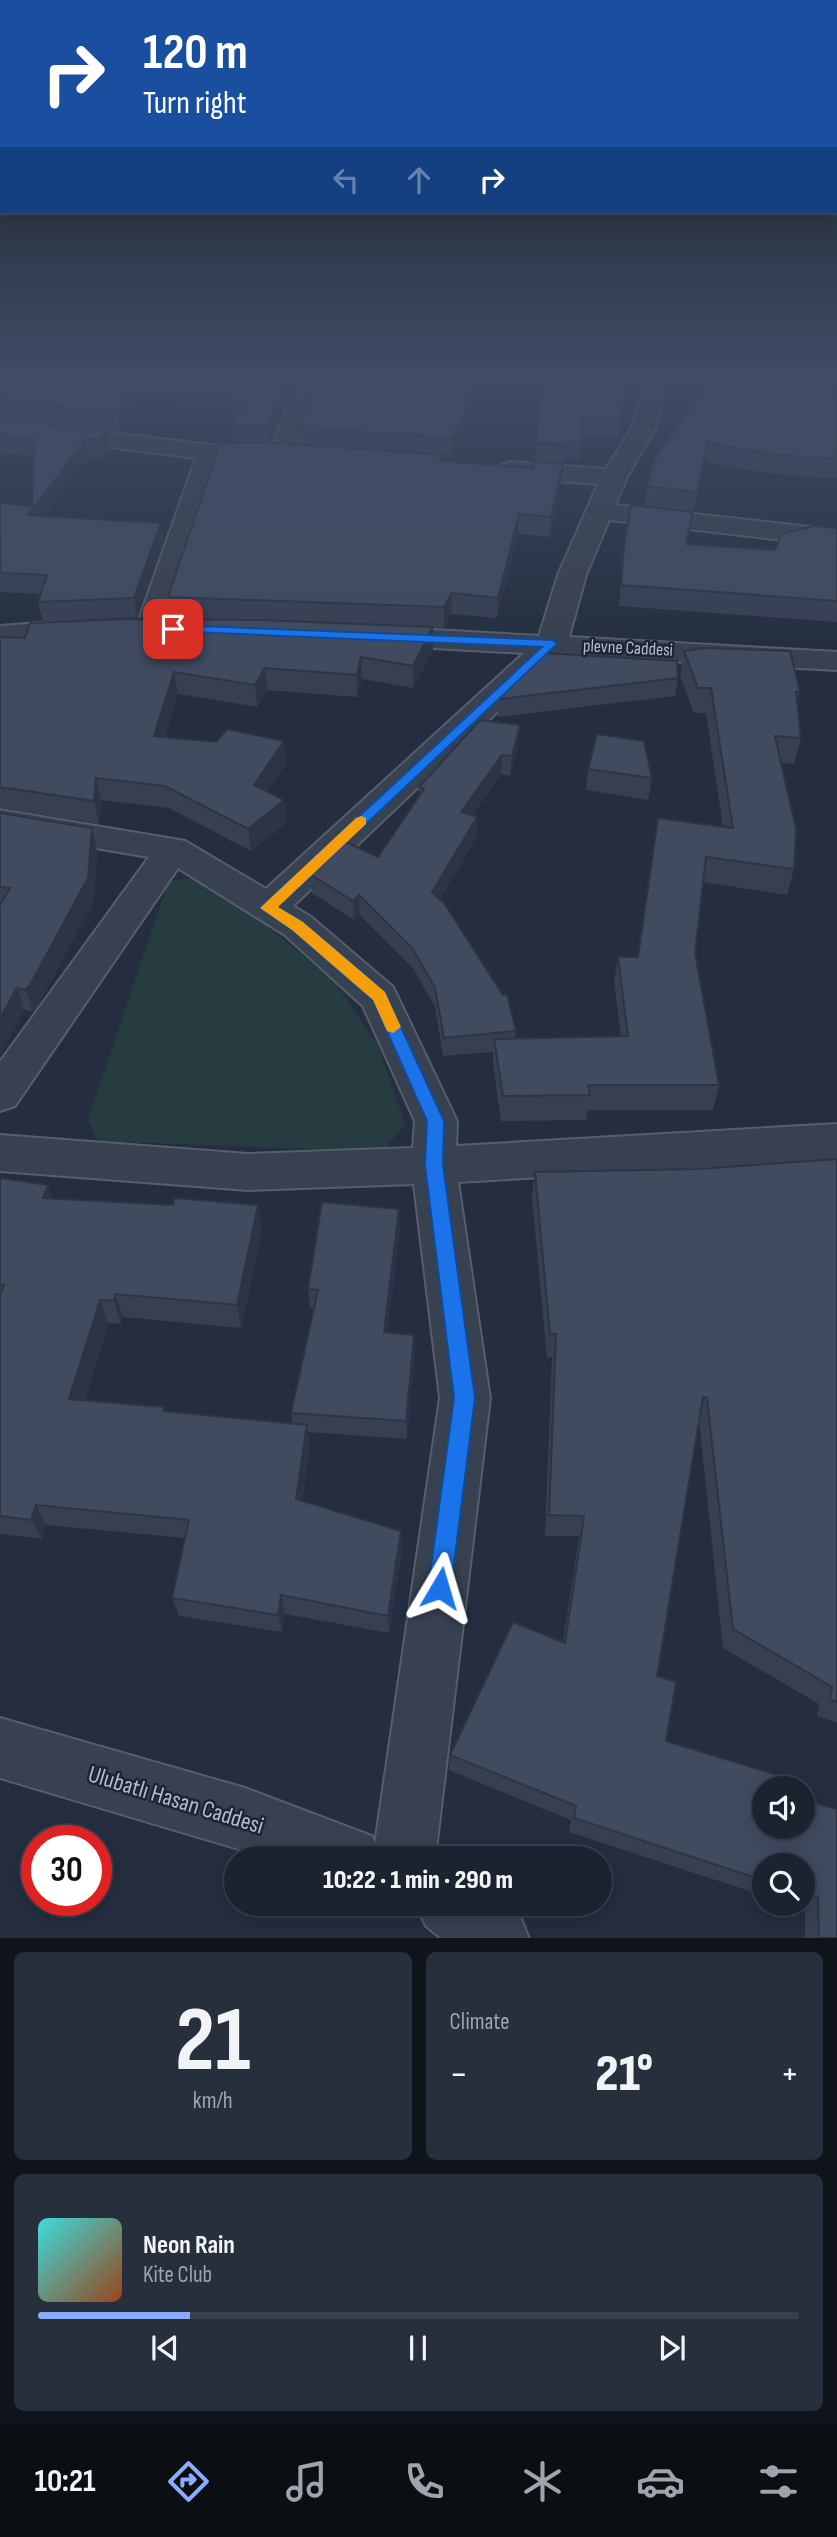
<!DOCTYPE html>
<meta charset="utf-8">
<style>
body{margin:0;font-family:"Sofia Sans Condensed",sans-serif;background:#282f3c;color:#f1f3f6;height:100vh;display:flex;flex-direction:column;font-size:26px;white-space:nowrap}
*{box-sizing:border-box;margin:0}
p{font-size:23px;color:#a0a4ab}
.icon{flex:none;width:38px;height:38px;fill:none;stroke:currentColor;stroke-width:2;stroke-linecap:round;stroke-linejoin:round}
.map{position:relative;height:1938px;overflow:hidden}
.side{display:flex;flex-direction:column;gap:14px;padding:14px;background:#0f131a;flex:1}
.side>*{flex:none}
.hud{position:absolute;left:0px;top:0px;width:838px;height:214px;box-shadow:0 4px 18px #0003,0 0 0 2px #393f4c;background:#1a4fa0;color:#fff;overflow:hidden}
.fabs{position:absolute;left:752px;top:1776px;display:grid;gap:14px}
.fabs a{display:grid;place-items:center;width:63px;height:63px;border-radius:50%;background:#1b2230;box-shadow:0 4px 18px #0003,0 0 0 2px #393f4c;font-size:35px}
.speed{position:absolute;left:21px;top:1825px;display:flex;gap:14px;font-size:35px;font-weight:700;text-align:center}
.speed>*{display:grid;place-content:center;width:91px;height:91px;border-radius:50%;background:#1b2230;box-shadow:0 4px 18px #0003,0 0 0 2px #393f4c;line-height:1}
.speed .limit{border:10px solid #d22;background:#fff;color:#111}
.pin{position:absolute;display:grid;place-items:center;width:60px;height:60px;color:#fff;margin:-30px;border-radius:14px;box-shadow:0 4px 10px #0006}
.me{position:absolute;width:77px;margin:-38px;rotate:7deg;stroke-linejoin:round;filter:drop-shadow(0 0 5px #0008)}
.turn{display:flex;align-items:center;gap:24px;height:147px;padding:0 28px;font-size:32px}
.turn .icon{width:91px;height:91px;stroke-width:2.5}
.turn b{display:block;font-size:49px;line-height:60px}
.lanes{display:flex;align-items:center;height:66px;padding:0 28px;background:#0003;justify-content:center;gap:35px;direction:ltr}
.lanes .off{opacity:.35}
.big{font-size:52px;font-weight:800;line-height:1.1}
.side .tile{flex:1;display:flex;flex-direction:column;justify-content:center;gap:10px;min-width:0;padding:0 24px;border-radius:10px;background:#282f3c}
.side .dial{align-items:center;gap:0}
.dial b{font-size:91px;line-height:1}
.song{display:flex;align-items:center;gap:21px}
.cover{width:84px;height:84px;border-radius:10px;background:linear-gradient(135deg,hsl(180 70% 55%),hsl(20 70% 35%))}
.played{height:7px;border-radius:4px;background:linear-gradient(90deg,#8aadfb 20%,#393f4c 20%)}
.keys{display:flex;justify-content:space-around;direction:ltr}
.heat{display:flex;justify-content:space-between;align-items:center;font-size:38px;direction:ltr}
.side .tiles{flex:1;display:grid;gap:14px;grid-template-columns:1fr 1fr}
.tile:last-child{grid-column:span 2}
.trip{position:absolute;left:224px;top:1846px;width:388px;height:70px;border-radius:35px;background:#1b2230;box-shadow:0 4px 18px #0003,0 0 0 2px #393f4c;font-weight:800;line-height:70px;text-align:center}
.tabs{display:flex;height:112px;justify-content:space-around;align-items:center;background:#0b0e13;color:#a0a4ab}
.tabs .icon{width:49px;height:49px}
.tabs .selected{color:#8aadfb}
.tabs b{font-size:32px;color:#f1f3f6}
.map>svg:first-child{display:block}
.green{fill:#263c41}
.lines{fill:none;stroke-linecap:round;stroke-linejoin:round}
.minor-casing{stroke:#565e6e;stroke-width:4}
.minor{fill:#384150;fill-rule:evenodd}
.wall{fill:#374053}
.shaded-wall{fill:#2d3443}
.building{fill:#404b60;stroke:#2d3443;stroke-width:2}
.route{fill:#1a73e8;stroke:#114b97;stroke-width:2}
.slow{fill:#f59e0b}
.labels{text-anchor:middle;dominant-baseline:central;stroke-width:5;stroke-linejoin:round;paint-order:stroke}
.far-street-label{font-size:18px;fill:#b5bccb;stroke:#1d2535}
.near-street-label{font-size:24px;fill:#b5bccb;stroke:#1d2535}
</style>
<div class="map">
<svg width="837" height="1939" viewBox="0 0 837 1939">
<rect width="100%" height="100%" fill="#242e40"/>
<path class="green" d="M191 878 262 922 334 981 378 1046 405 1124 382 1152 98 1141 88 1120 168 882Z"/>
<g class="lines">
<g class="minor-casing">
<g id="minor">
<path d="M300 378H322L293 453 290 458 281 460H220L166 628 161 634 151 637 141 634 136 628 196 458 0 433V419L210 445 272 446Z"/>
<path d="M646 378H668L655 429 627 477 615 505 837 530V546L609 520 586 575 569 637 837 652V670L557 655 293 906 311 917 393 987 457 1121 456 1146 837 1124V1160L458 1182 490 1398 435 1858H269L0 1778V1718L245 1788 372 1836 375 1844 440 1398 414 1184 248 1190 0 1171V1135L248 1154 413 1148 415 1121 363 1006 285 935 178 868 15 1106 0 1111V1062L149 857 0 832V810L185 841 266 889 524 653 380 645 370 642 365 636 370 630 380 627 539 636 558 575 598 484 511 478 502 475 498 470 502 465 511 462 606 469 631 429Z"/>
<path d="M78 620 88 623 93 629 88 635 0 644V626Z"/>
<path d="M416 1904H502L520 1916 529 1939H442L426 1926Z"/>
</g>
</g>
<use href="#minor" class="minor"/>
</g>
<g class="wall">
<path d="M0 378H297L270 442H234L232 425 239 414H231V406L139 400 120 431 0 417Z"/>
<path d="M626 378 619 438 582 435 580 460 566 459 565 463 535 461 536 443 557 389Z"/>
<path d="M711 378H837V479L774 474 705 462 694 511 645 506 647 486Z"/>
<path d="M479 396 452 455 323 446 443 455V461L533 468 563 464 561 484 550 537 518 534 497 618 451 614 444 628 413 627 433 649 413 688 362 679 357 697 267 690 257 707 178 694 165 737 216 742 284 741 286 764 267 791 287 822 251 851 169 808 101 800 99 824 0 808V637L25 638 225 620 172 618 168 597 300 445 299 427Z"/>
<path d="M0 418 106 432 109 450 104 458 89 457 45 516 164 542 137 617 43 622 38 602 41 594 0 592V503L32 506 34 456 0 453Z"/>
<path d="M837 528V622L619 606 624 546 690 532 687 544 775 550Z"/>
<path d="M684 651 800 692 797 702 801 738 794 764 781 763 794 869 787 895 703 882 695 953 719 1085 713 1110H588L586 1120 501 1121 493 1064V1052L443 1056 435 1007 413 968 360 915 354 920 312 893 310 874 378 857 419 796V787L520 725 518 744 510 776 501 774 472 815 477 836 440 899 516 1031 515 1038 621 1036 614 982 618 957H637L654 844 723 827 706 713H694L680 676Z"/>
<path d="M678 678 675 696 498 717 499 699Z"/>
<path d="M588 769 652 778 648 800 586 790Z"/>
<path d="M0 813 97 851 94 901 38 1005 33 1012 24 1010 0 1055Z"/>
<path d="M837 1159V1723L817 1716 819 1704 723 1648 699 1420 657 1676 666 1741 765 1788 803 1827 837 1938H805V1910L788 1904H803V1866H765V1896L569 1832 571 1820 449 1770 450 1755 563 1642 579 1536H545L552 1357 547 1358 532 1198 535 1172 698 1169Z"/>
<path d="M0 1178 53 1198 173 1205H258L262 1230 241 1328 123 1317 121 1324 108 1323 85 1400 164 1407 165 1411 292 1424 291 1413 314 1309 310 1308 308 1289 400 1228 387 1333 414 1335V1354L407 1439 308 1432 310 1447 302 1501 401 1531 402 1550 389 1633 285 1614 282 1632 179 1616 172 1598 185 1538 46 1525 42 1539 0 1534Z"/>
</g>
<g class="shaded-wall">
<path d="M289 378H297L270 442 269 425Z"/>
<path d="M480 379 479 396 452 455V438Z"/>
<path d="M136 382 139 400 120 431 117 414Z"/>
<path d="M106 432 109 450 104 458 101 440Z"/>
<path d="M86 439 89 457 32 533 28 515Z"/>
<path d="M708 443 705 462 694 511 697 492Z"/>
<path d="M563 464 561 484 550 537 551 517Z"/>
<path d="M519 514 518 534 497 618 498 598Z"/>
<path d="M161 523 164 542 137 617 134 598Z"/>
<path d="M452 593 451 614 444 628V607Z"/>
<path d="M433 627V649L413 688V666Z"/>
<path d="M361 657 362 679 357 697V675Z"/>
<path d="M265 668 267 690 257 707 255 685Z"/>
<path d="M174 672 178 694 158 758 154 736Z"/>
<path d="M520 725 518 744 510 776 512 756Z"/>
<path d="M284 741 286 764 257 807 254 785Z"/>
<path d="M502 755 501 774 460 831 461 812Z"/>
<path d="M96 778 101 800 99 824 94 801Z"/>
<path d="M284 800 287 822 251 851 248 829Z"/>
<path d="M477 817V836L432 912V892Z"/>
<path d="M92 828 97 851 94 901 38 1005 33 1012 26 990Z"/>
<path d="M359 895 360 915 354 920 353 901Z"/>
<path d="M17 988 24 1010 0 1055V1018Z"/>
<path d="M48 1185 57 1209 43 1198Z"/>
<path d="M258 1205 262 1230 241 1328 237 1305Z"/>
<path d="M399 1209 400 1228 385 1351 384 1332Z"/>
<path d="M115 1294 123 1317 121 1324 114 1301Z"/>
<path d="M100 1300 108 1323 78 1420 69 1399Z"/>
<path d="M414 1335V1354L407 1439 406 1421Z"/>
<path d="M307 1425 310 1447 299 1519 296 1499Z"/>
<path d="M36 1505 46 1525 42 1539 31 1520Z"/>
<path d="M401 1531 402 1550 389 1633 388 1616Z"/>
<path d="M281 1595 285 1614 282 1632 278 1615Z"/>
</g>
<g class="building">
<path d="M0 378H289L269 425H232L249 398 230 396 233 389 136 382 117 414 0 400Z"/>
<path d="M317 378H473L480 379 452 438 299 427Z"/>
<path d="M560 378H626L621 420 583 417 582 442 568 441 567 445 536 443 542 387 557 389Z"/>
<path d="M711 378H837V459L778 455 708 443 697 492 647 486 654 460Z"/>
<path d="M0 418 106 432 101 440 86 439 28 515 161 523 134 598 38 602 47 575 0 573V503L32 506 34 439 0 436Z"/>
<path d="M220 443H279L443 455 440 461 533 468V462L563 464 551 517 519 514 498 598 452 593 444 607 168 597Z"/>
<path d="M631 505 693 512 686 544 775 550 781 534 813 526 837 528V601L621 585 624 546Z"/>
<path d="M127 619 260 620 433 627 413 666 361 657 357 675 265 668 255 685 174 672 154 736 216 742 227 729 284 741 254 785 284 800 248 829 165 786 96 778 94 801 0 787V637L25 638 30 623Z"/>
<path d="M705 648 790 651 800 692H796L801 738 775 736 796 829 794 869 706 857 695 953 719 1085H588L590 1095 503 1096 494 1039 628 1036 618 957H638L658 818 733 828 711 688H698L684 651Z"/>
<path d="M545 653 677 661 678 678 499 699Z"/>
<path d="M480 720 520 725 512 756 502 755 461 812 477 817 432 892 444 903 503 995 507 994 516 1031 444 1038 435 988 413 949 359 895 353 901 310 874 346 842 378 857 424 789 419 787Z"/>
<path d="M597 734 644 741 652 778 588 769Z"/>
<path d="M0 813 92 828 88 878 31 983 26 990 17 988 0 1018V905L10 888 0 887Z"/>
<path d="M837 1159V1702L830 1700 832 1687 733 1629 707 1398 703 1397 657 1676 676 1682 666 1741 800 1782V1788H765V1827H803V1800L837 1809V1938H819L818 1898 803 1893V1866H765V1881L574 1818 576 1806 450 1755 513 1622 565 1643 584 1516 549 1515 556 1334H550L535 1172 698 1169Z"/>
<path d="M0 1178 48 1185 43 1198 173 1205 174 1198 258 1205 237 1305 115 1294 114 1301 100 1300 69 1399 164 1407 163 1411 307 1425 296 1499 401 1531 388 1616 281 1595 278 1615 172 1598 189 1520 36 1505 31 1520 0 1516V1295L4 1285H0Z"/>
<path d="M322 1202 399 1209 384 1332 414 1335 406 1421 291 1413 318 1290 308 1289Z"/>
</g>
<linearGradient id="sky" x2="0" y2="1"><stop stop-color="#141923"/><stop offset="0.58" stop-color="#3f4c64"/><stop offset="1" stop-color="#3f4c64" stop-opacity="0"/></linearGradient>
<rect width="837" height="649" fill="url(#sky)"/>
<path class="route" d="M173 625 552 640 558 643 278 907 303 922 385 992 444 1121 443 1165 475 1398 451 1588 448 1596 440 1599 432 1596 428 1588 454 1398 425 1165 427 1121 373 1000 292 930 260 908 542 647 169 631 167 629Z"/>
<path class="slow" d="M361 816 366 818V824L278 907 303 922 385 992 401 1027 393 1033 387 1031 373 1000 292 930 260 908 356 818Z"/>
<g class="labels">
<g class="far-street-label">
<text transform="translate(628 648) rotate(3)">plevne Caddesi</text>
</g>
<g class="near-street-label">
<text transform="translate(176 1800) rotate(17)">Ulubatlı Hasan Caddesi</text>
</g>
</g>
</svg>
<div class="fabs">
<a><svg class="icon" aria-label="sound" viewBox="0 0 24 24"><path d="M4 9h4l5-4v14l-5-4H4zM17 9q2 3 0 6"/></svg></a>
<a><svg class="icon" aria-label="search" viewBox="0 0 24 24"><circle cx="10" cy="10" r="6"/><path d="M15 15l6 6"/></svg></a>
</div>
<div class="speed"><div class="limit">30</div></div>
<div class="pin" style="left:173px;top:629px;background:#d93025"><svg class="icon" aria-label="arrive" viewBox="0 0 24 24"><path d="M6 21V4h12l-3 4 3 4H6"/></svg></div>
<svg class="me" style="left:440px;top:1588px" viewBox="-20 -20 40 40"><path d="M0-17L14 15 0 8-14 15z" fill="#1a73e8" stroke="#fff" stroke-width="4"/></svg>
<div class="trip">10:22 · 1 min · 290 m</div>
<div class="hud">
<div class="turn"><svg class="icon" aria-label="right" viewBox="0 0 24 24"><path d="M7 20v-9h11M14 6l5 5-5 5"/></svg><div><b>120 m</b>Turn right</div></div>
<div class="lanes"><svg class="icon off" aria-label="left" viewBox="0 0 24 24"><path d="M17 20v-9H6M10 6l-5 5 5 5"/></svg><svg class="icon off" aria-label="ahead" viewBox="0 0 24 24"><path d="M12 20V5M6 11l6-6 6 6"/></svg><svg class="icon" aria-label="right" viewBox="0 0 24 24"><path d="M7 20v-9h11M14 6l5 5-5 5"/></svg></div>
</div>
</div>
<section class="side">
<div class="tiles">
<div class="tile dial"><b>21</b><p>km/h</p></div>
<div class="tile"><p>Climate</p>
<div class="heat"><a>−</a><b class="big">21°</b><a>+</a></div>
</div>
<div class="tile">
<div class="song"><i class="cover"></i><div><b>Neon Rain</b><p>Kite Club</p></div></div>
<div class="played"></div>
<div class="keys"><svg class="icon" aria-label="previous" viewBox="0 0 24 24"><path d="M18 5L8 12l10 7zM5 5v14"/></svg><svg class="icon" aria-label="pause" viewBox="0 0 24 24"><path d="M8 5v14M16 5v14"/></svg><svg class="icon" aria-label="next" viewBox="0 0 24 24"><path d="M6 5l10 7-10 7zM19 5v14"/></svg></div>
</div>
</div>
</section>
<nav class="tabs">
<b>10:21</b>
<svg class="icon selected" aria-label="directions" viewBox="0 0 24 24"><path d="M12 3l9 9-9 9-9-9zM9 14v-3h6M13 9l2 2-2 2"/></svg>
<svg class="icon" aria-label="music" viewBox="0 0 24 24"><path d="M9 18V5l10-2v13"/><circle cx="6" cy="18" r="3"/><circle cx="16" cy="16" r="3"/></svg>
<svg class="icon" aria-label="phone" viewBox="0 0 24 24"><path d="M5 4h4l2 5-3 2q2 4 5 5l2-3 5 2v4C11 20 4 13 5 4z"/></svg>
<svg class="icon" aria-label="climate" viewBox="0 0 24 24"><path d="M12 3v18M4 7l16 10M4 17L20 7"/></svg>
<svg class="icon" aria-label="car" viewBox="0 0 24 24"><path d="M5 17H2v-5l4-1 3-4h7l3 4 3 1v5h-3M9 17h6M6 11h13"/><circle cx="7" cy="17" r="2"/><circle cx="17" cy="17" r="2"/></svg>
<svg class="icon" aria-label="filters" viewBox="0 0 24 24"><path d="M4 7h16M4 17h16"/><circle cx="9" cy="7" r="2"/><circle cx="15" cy="17" r="2"/></svg>
</nav>
